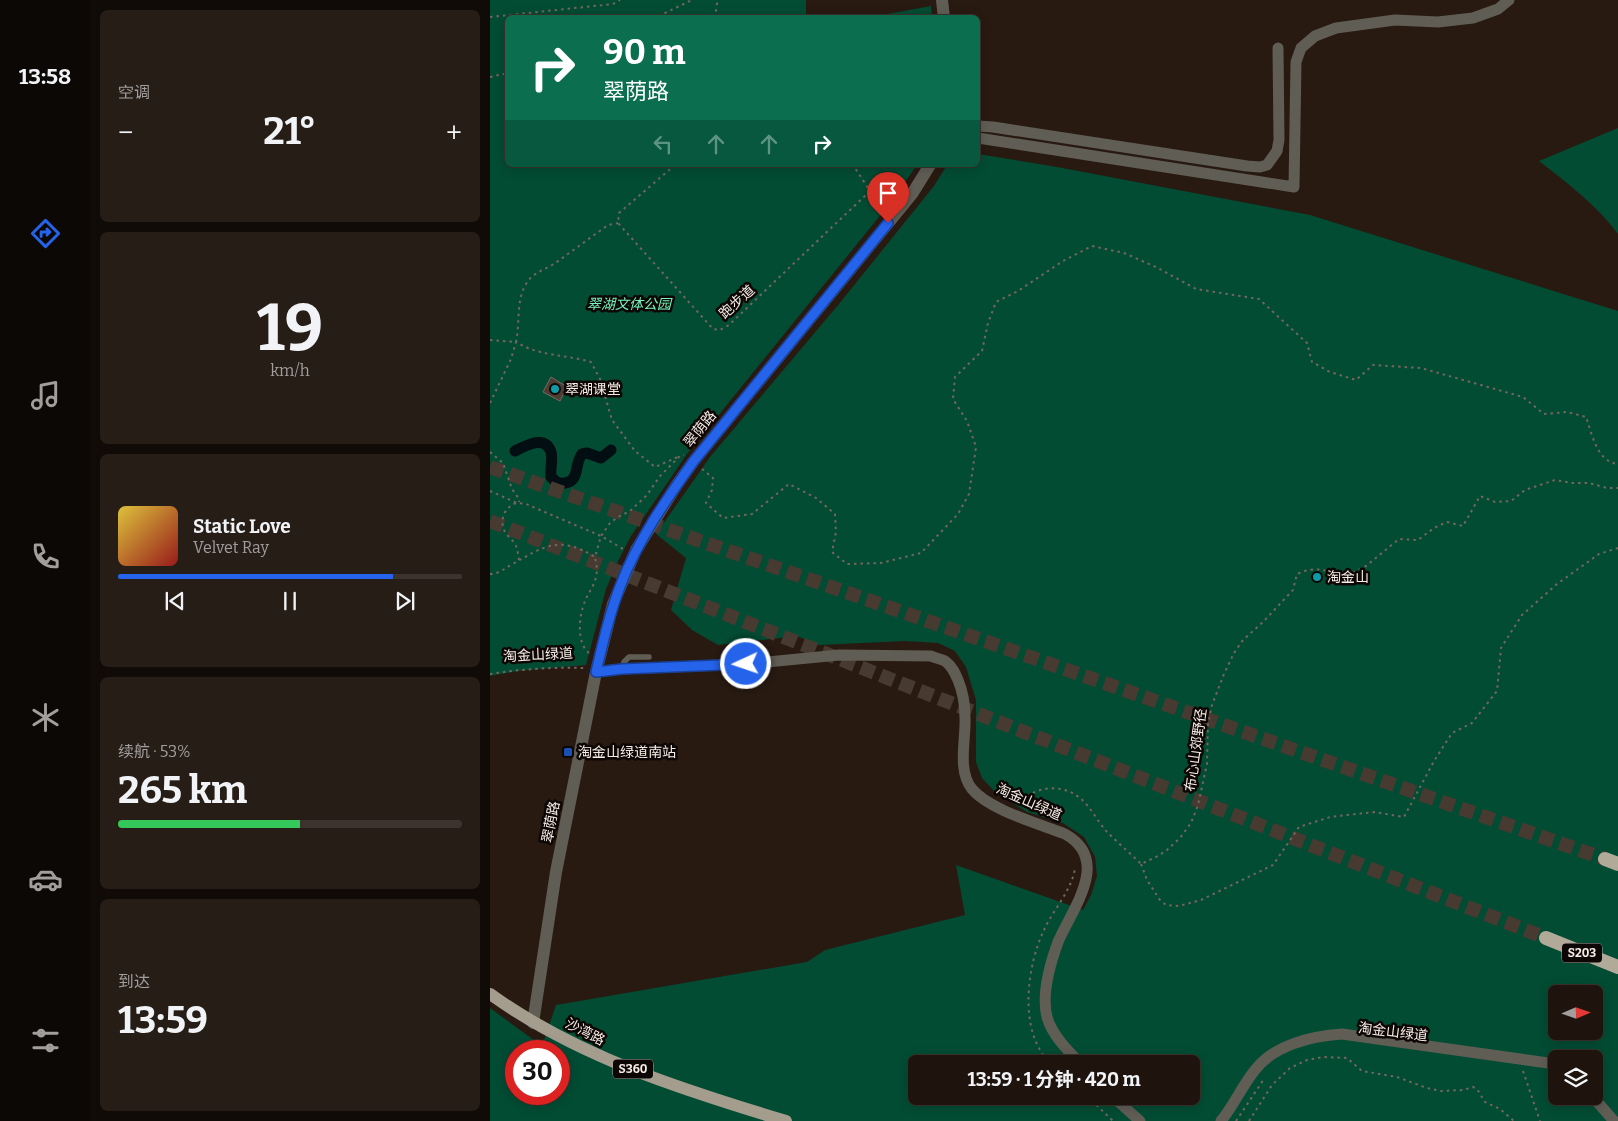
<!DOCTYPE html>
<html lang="zh">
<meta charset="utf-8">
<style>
body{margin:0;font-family:Bitter,"Noto Sans SC",serif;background:#261d16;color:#f1f3f6;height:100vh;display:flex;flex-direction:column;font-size:19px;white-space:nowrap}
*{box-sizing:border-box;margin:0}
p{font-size:16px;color:#a19e9d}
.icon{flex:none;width:28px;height:28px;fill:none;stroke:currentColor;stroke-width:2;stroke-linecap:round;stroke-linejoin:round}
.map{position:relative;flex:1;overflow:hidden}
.sheet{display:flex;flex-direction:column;gap:10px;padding:10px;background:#100b07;width:400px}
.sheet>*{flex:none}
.banner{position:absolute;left:15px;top:15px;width:475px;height:152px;border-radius:8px;box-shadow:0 2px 12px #0003,0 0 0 1px #3c332e;background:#0b6e4f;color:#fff;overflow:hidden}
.needle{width:32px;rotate:88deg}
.fabs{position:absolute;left:1058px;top:985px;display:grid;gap:10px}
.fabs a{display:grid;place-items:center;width:55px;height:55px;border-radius:8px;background:#1e140d;box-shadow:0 2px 12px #0003,0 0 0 1px #3c332e;font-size:25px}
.speed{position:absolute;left:15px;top:1040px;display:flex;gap:10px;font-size:25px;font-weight:700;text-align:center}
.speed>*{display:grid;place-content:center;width:65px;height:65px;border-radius:50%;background:#1e140d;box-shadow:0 2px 12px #0003,0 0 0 1px #3c332e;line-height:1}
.speed .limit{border:8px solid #d22;background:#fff;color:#111}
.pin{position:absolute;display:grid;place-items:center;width:42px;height:42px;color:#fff;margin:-51px -21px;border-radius:50% 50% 50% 0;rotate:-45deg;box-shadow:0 0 5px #0007}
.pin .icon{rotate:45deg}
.me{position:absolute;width:55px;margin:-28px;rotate:267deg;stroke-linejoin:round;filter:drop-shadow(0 0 4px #0008)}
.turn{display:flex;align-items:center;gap:18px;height:105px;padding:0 15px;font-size:22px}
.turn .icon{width:65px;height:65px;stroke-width:2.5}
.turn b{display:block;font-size:35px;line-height:42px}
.lanes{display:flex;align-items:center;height:48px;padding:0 15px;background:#0003;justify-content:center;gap:25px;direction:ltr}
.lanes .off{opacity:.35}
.big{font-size:38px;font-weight:700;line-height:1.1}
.sheet .widget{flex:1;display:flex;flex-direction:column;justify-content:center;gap:8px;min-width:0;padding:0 18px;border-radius:8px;background:#261d16}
.sheet .dial{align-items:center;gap:0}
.dial b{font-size:65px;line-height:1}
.song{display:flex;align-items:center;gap:15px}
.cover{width:60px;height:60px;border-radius:8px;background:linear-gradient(135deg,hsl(50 70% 55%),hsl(0 70% 35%))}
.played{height:5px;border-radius:2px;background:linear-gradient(90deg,#2563eb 80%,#3c332e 80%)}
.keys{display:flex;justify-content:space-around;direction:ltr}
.heat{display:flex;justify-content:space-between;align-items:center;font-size:28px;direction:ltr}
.charge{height:8px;border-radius:4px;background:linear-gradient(90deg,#34c759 53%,#3c332e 0)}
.trip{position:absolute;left:418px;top:1055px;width:292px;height:50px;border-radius:8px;background:#1e140d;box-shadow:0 2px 12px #0003,0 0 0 1px #3c332e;font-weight:700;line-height:50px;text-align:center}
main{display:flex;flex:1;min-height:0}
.dock{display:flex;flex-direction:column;width:90px;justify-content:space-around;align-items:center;background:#0c0805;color:#a19e9d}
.dock .icon{width:35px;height:35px}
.dock .selected{color:#2563eb}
.dock b{font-size:22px;color:#f1f3f6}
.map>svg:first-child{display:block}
.green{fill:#034c34;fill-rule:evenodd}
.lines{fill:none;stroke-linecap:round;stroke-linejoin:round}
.canal{stroke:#020e11;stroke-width:11}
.building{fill:#4d3c33;stroke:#7c695f}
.trunk-tunnel{stroke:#473a31;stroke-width:14;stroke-dasharray:14 7;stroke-linecap:butt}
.path{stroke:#73665e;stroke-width:2;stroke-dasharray:2.5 4;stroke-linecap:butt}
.service{stroke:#605d55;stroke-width:5.5}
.minor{stroke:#605d55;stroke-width:11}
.tertiary{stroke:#605d55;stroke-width:12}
.primary{stroke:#a49d8d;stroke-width:12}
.trunk{stroke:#b2aa98;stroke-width:14}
.route-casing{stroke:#184099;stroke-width:12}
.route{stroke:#2563eb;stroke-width:9}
.culture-dot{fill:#0f9aa8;stroke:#0c0604;stroke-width:2}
.transit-dot{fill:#1a4fb4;stroke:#0c0604;stroke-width:2}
.labels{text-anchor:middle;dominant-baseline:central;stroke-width:5;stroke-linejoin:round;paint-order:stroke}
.shield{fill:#0c0604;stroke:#b0a7a2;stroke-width:1}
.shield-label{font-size:12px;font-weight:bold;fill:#f7ece6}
.street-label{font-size:14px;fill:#f7ece6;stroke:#0c0604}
.park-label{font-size:14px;font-style:italic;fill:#76f3bd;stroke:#0c0604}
.poi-label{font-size:14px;fill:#f7ece6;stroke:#0c0604;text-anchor:start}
</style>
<main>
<nav class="dock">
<b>13:58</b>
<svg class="icon selected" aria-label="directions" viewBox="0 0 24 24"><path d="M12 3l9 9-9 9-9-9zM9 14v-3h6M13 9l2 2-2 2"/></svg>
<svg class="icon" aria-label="music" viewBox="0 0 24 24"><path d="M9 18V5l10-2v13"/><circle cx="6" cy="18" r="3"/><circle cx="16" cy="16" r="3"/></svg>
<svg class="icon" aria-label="phone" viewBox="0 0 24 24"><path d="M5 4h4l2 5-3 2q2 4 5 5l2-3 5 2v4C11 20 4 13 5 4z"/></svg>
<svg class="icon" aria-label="climate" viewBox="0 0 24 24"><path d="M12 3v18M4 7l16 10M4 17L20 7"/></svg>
<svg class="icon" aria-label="car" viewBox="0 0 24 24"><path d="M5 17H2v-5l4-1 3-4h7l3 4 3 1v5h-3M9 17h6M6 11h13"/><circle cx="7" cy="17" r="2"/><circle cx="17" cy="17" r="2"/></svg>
<svg class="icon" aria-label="filters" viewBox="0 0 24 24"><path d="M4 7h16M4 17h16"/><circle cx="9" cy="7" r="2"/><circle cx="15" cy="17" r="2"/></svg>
</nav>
<section class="sheet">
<div class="widget"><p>空调</p>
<div class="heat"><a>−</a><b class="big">21°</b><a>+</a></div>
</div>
<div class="widget dial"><b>19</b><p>km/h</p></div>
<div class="widget">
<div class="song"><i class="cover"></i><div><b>Static Love</b><p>Velvet Ray</p></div></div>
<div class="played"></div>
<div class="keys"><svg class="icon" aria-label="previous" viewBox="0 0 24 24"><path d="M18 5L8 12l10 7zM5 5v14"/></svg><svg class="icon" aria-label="pause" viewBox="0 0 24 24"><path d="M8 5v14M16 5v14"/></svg><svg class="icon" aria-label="next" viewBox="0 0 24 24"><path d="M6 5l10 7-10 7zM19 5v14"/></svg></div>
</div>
<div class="widget"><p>续航 · 53%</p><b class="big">265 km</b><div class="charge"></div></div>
<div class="widget"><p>到达</p><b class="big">13:59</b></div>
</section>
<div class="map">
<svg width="1128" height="1121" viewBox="0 0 1128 1121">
<rect width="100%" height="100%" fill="#281a11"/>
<g class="green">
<path d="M0 0H316V17L18 18V165H427L397 207 197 454 141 536 128 561 116 589 96 665 27 671 0 676Z"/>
<path d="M441 6 442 17H381Z"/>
<path d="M1128 128V234C1107 205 1077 183 1049 161Z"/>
<path d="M488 154 567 167 820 215 1128 311V1121H0V1008L52 1046 66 1005 317 962 335 950 475 915 466 865 593 910 601 895 607 876 605 857 594 837 573 823 537 812 505 792 492 778 486 762V700L476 667 465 651 448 643 415 641 329 645 307 636 228 645 202 630 181 610 196 558 166 534 220 457 349 304 444 186 457 165H488ZM1066 994H1104V1031H1066ZM26 1051H69V1094H26ZM1066 1059H1104V1096H1066ZM426 1064H701V1096H426Z"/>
</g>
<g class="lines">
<path class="canal" d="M25 451C35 446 55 434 61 452 63 459 60 469 61 477 66 482 68 484 75 483 90 481 84 464 92 454L97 453 111 458 121 450"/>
</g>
<path class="building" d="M61 377 77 387 70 401 53 392Z"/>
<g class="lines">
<g class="trunk-tunnel">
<path d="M0 467 1115 859"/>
<path d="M0 521 1056 938"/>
</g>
<g class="path">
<path d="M0 17 123 4 130 0"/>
<path d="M170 18 175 13 202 0"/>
<path d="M225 18 227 3 225 0"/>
<path d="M0 77 18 73"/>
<path d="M185 165 129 213 128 223 223 329 230 330 239 325 380 191 363 165"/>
<path d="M0 340 26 342C30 324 26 300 36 284 42 273 54 270 64 264 82 251 100 238 118 225L128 223"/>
<path d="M0 403 21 359 26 342C51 357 74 354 101 362L110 379 122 420 145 451 165 467 190 456"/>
<path d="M0 452 13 463 22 489 29 499V502"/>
<path d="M212 469 223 478 222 490 216 503 233 518 262 514 299 484 326 498 345 514 346 532 342 552 357 564 391 563 431 553 468 514 479 494 486 447 477 421 463 399 465 377 492 351 498 323 506 302 528 291 573 261 602 246 634 253 668 268 706 289 769 299 817 343 822 362 840 372 866 380 883 365 931 368 1033 397 1054 414 1077 412 1096 417C1102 434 1107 462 1128 464"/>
<path d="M0 491 27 503 36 504 111 536 135 550"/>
<path d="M26 503C14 508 9 520 15 532 18 537 23 540 25 544 28 549 28 555 29 560"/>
<path d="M0 574C8 574 14 569 21 565 54 546 69 535 105 557L111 536 120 523 128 517 140 511 157 495 170 476 190 456 194 455"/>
<path d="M99 653C86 643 89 615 95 601 98 593 105 585 106 576 108 569 106 564 105 557"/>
<path d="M0 674C32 669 63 667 95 668"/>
<path d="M527 804C544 787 570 782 590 798 600 806 608 822 617 832 628 843 640 853 651 864L668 856 677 850 690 838 701 823 708 805 717 764 718 723 722 705 734 674 744 653 753 640 773 622 803 590 807 574C825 566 835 569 853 578L876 566 909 539 928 540 944 528 957 522 973 526 990 496 1005 502 1021 501 1035 490 1065 480 1082 483H1099L1117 488H1128"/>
<path d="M651 864 657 880 670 900 676 905 689 906 711 900 783 865 809 827 840 817 884 812 914 817 944 761 962 733 982 723 1007 691 1011 648 1032 615 1067 584 1109 554 1128 548"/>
<path d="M563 1064C559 1060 554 1057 552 1053 530 1021 538 963 554 930 563 910 582 890 585 868"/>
<path d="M1033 1071 1050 1121"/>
<path d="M597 1096 623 1121"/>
<path d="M746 1121 774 1079"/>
<path d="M759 1121 782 1085 800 1068 817 1060 833 1057 857 1058 872 1071 907 1077 937 1088 951 1091 973 1090 983 1087 987 1089 995 1102 1010 1109 1024 1121"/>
</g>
<path class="service" d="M132 669 134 662 139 657H159"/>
<g class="minor">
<path d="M488 126 503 127 757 166 770 167 777 165 787 151 789 140 788 48"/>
<path d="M488 138 804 187 806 62 811 48 825 36 846 28 905 20 948 22 983 18 1008 9 1019 0"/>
<path d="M106 672 132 669 256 664 349 655 441 656C445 658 451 659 455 661 462 666 465 673 468 680 473 692 475 705 475 718 476 740 467 770 482 789 499 810 550 824 575 834 622 860 582 909 568 942 560 964 551 994 557 1017 562 1035 578 1051 591 1064"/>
<path d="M622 1096 650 1121"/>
<path d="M1102 1096 1124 1121"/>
<path d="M731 1121C744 1105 752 1086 765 1070 784 1045 822 1036 852 1034L1058 1063 1066 1065"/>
</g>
<g class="tertiary">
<path d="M452 0 454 18"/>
<path d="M43 1023 66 872 106 672 123 604 146 550 186 486 203 462 422 194 440 165"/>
</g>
<path class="primary" d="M0 994C88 1057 193 1090 296 1121"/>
<g class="trunk">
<path d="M1115 859 1128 864"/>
<path d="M1056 938 1128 967"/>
</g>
</g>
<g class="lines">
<g class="route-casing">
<path id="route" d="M256 664 132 669 106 672C113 642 120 612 131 584 148 540 176 500 203 462L398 223"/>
</g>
<use href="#route" class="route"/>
</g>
<g class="culture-dot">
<circle cx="65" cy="389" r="5"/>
<circle cx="827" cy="577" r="5"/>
</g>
<rect class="transit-dot" x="73" y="747" width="10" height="10" rx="2.5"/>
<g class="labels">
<g class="shield">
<rect x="1072" y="943.5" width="40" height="19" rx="4"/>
<rect x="123" y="1059.5" width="40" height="19" rx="4"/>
</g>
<g class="shield-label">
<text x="1092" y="953">S203</text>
<text x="143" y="1069">S360</text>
</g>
<g class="street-label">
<text transform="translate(247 302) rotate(-42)">跑步道</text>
<text transform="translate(210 429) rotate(-51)">翠荫路</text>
<text transform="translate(48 655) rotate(-3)">淘金山绿道</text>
<text transform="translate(706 750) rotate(-82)">布心山郊野径</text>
<text transform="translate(539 802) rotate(24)">淘金山绿道</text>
<text transform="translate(61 822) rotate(-79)">翠荫路</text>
<text transform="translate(95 1032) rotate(27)">沙湾路</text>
<text transform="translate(903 1032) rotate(7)">淘金山绿道</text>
</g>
<g class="park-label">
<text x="139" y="304">翠湖文体公园</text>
</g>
<g class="poi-label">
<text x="75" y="389">翠湖课堂</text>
<text x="837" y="577">淘金山</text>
<text x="88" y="752">淘金山绿道南站</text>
</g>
</g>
</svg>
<div class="fabs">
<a><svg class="needle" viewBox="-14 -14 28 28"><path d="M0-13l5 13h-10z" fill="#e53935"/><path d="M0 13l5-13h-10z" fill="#a19e9d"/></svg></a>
<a><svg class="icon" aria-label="layers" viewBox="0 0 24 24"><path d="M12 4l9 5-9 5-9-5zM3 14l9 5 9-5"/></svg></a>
</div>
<div class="speed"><div class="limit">30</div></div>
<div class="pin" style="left:398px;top:223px;background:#d93025"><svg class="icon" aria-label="arrive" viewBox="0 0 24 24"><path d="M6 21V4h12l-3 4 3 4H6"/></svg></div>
<svg class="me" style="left:256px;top:664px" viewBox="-20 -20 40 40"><circle r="17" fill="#2563eb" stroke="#fff" stroke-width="3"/><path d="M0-11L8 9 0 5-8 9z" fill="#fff"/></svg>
<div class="trip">13:59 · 1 分钟 · 420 m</div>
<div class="banner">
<div class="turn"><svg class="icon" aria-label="right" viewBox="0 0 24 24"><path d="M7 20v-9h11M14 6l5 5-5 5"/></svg><div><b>90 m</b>翠荫路</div></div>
<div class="lanes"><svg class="icon off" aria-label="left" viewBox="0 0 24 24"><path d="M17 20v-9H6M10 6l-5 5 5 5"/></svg><svg class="icon off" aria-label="ahead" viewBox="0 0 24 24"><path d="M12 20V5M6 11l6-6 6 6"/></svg><svg class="icon off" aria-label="ahead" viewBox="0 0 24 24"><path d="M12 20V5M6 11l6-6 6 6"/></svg><svg class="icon" aria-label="right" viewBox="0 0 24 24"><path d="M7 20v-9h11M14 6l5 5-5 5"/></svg></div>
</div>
</div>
</main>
